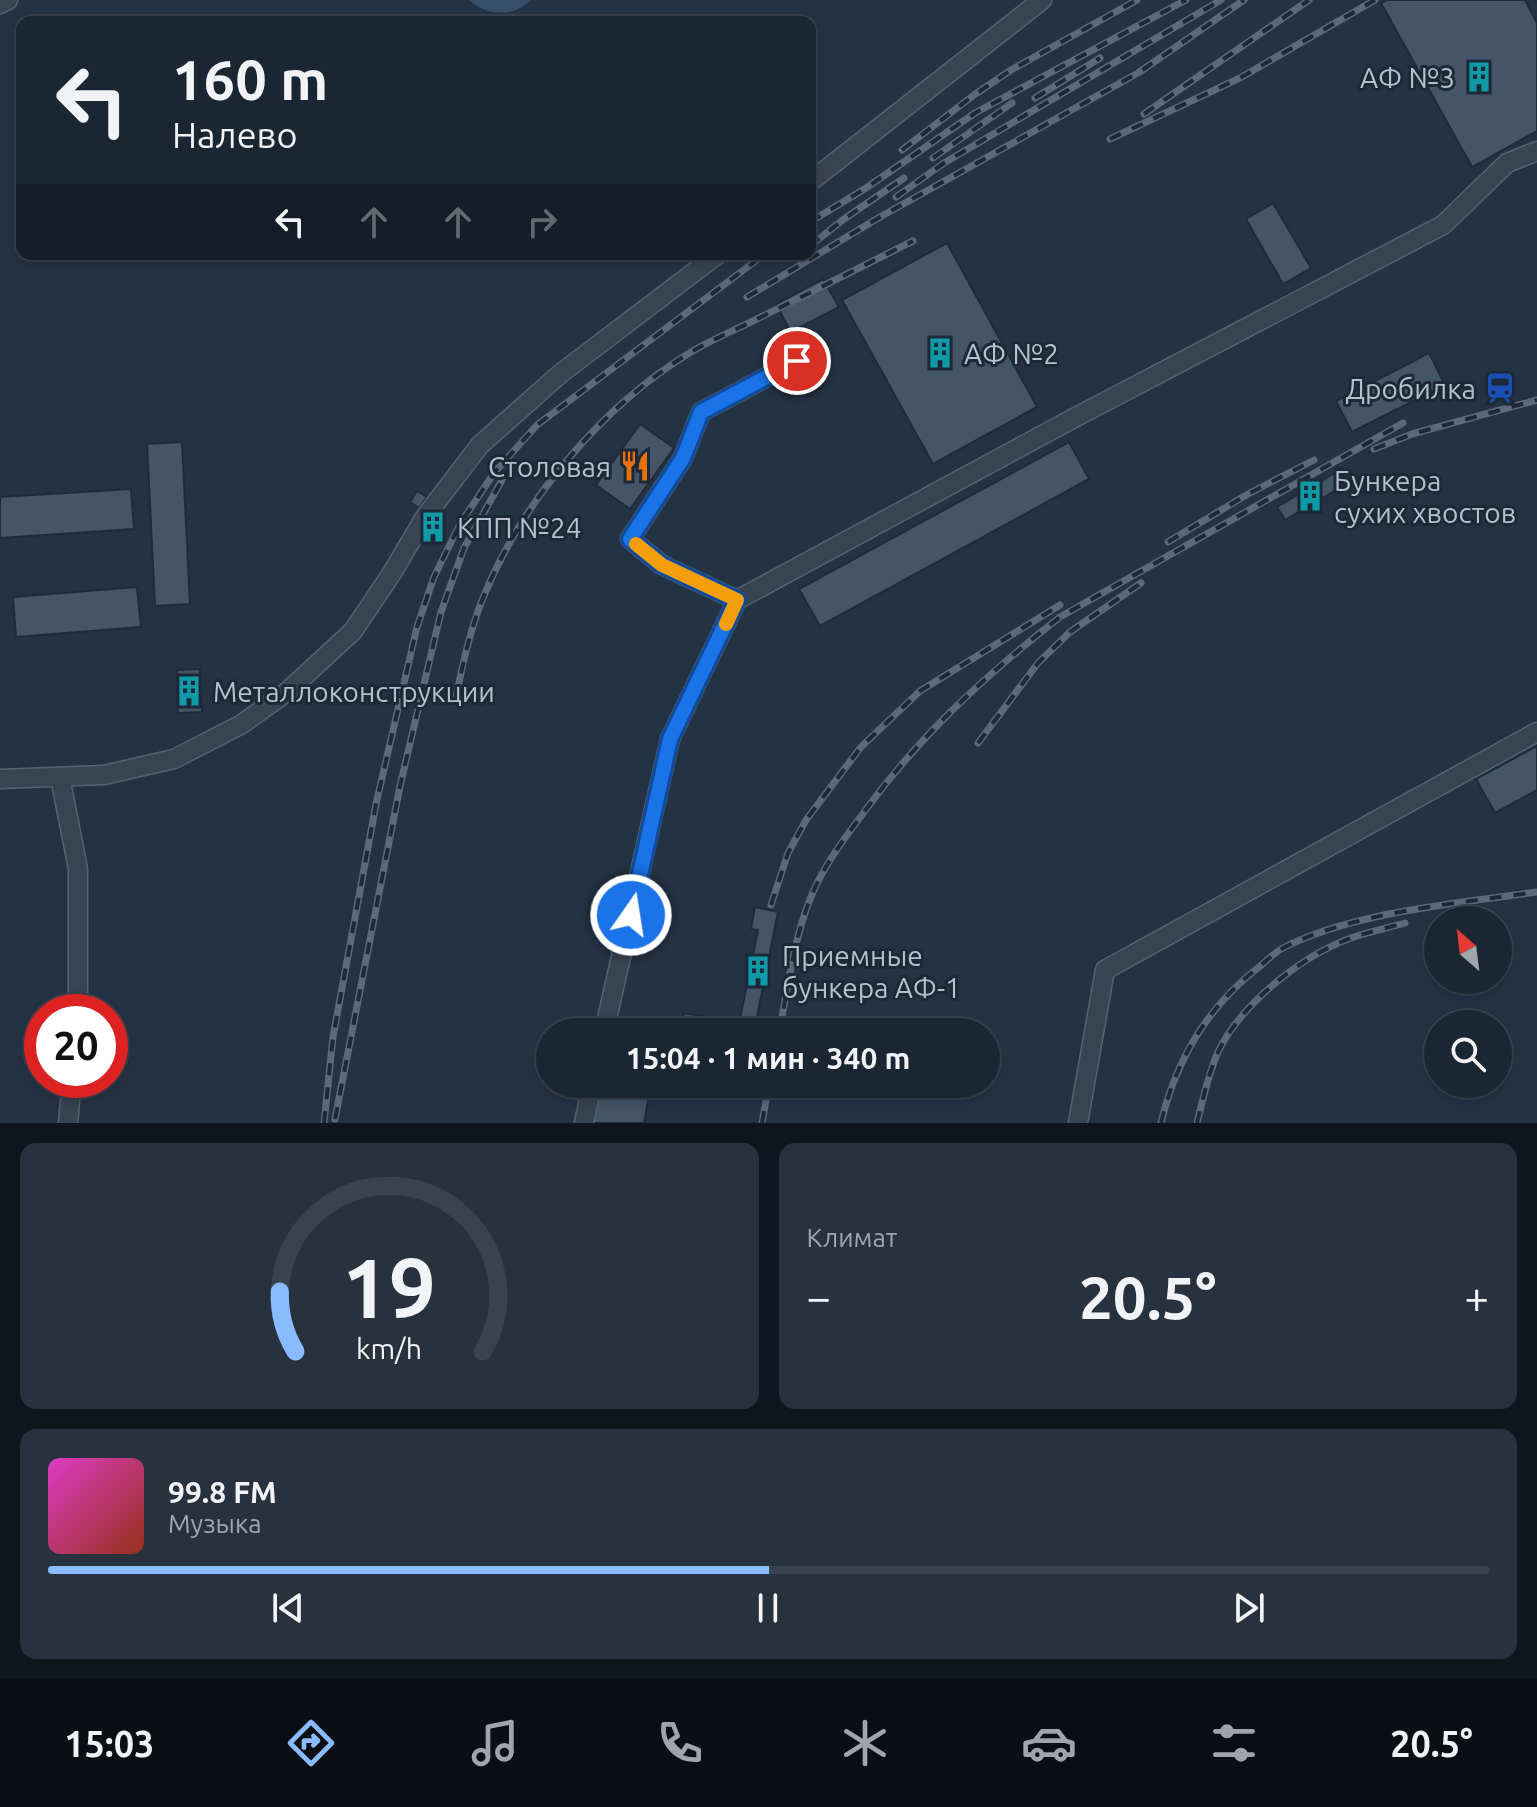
<!DOCTYPE html>
<html lang="ru">
<meta charset="utf-8">
<style>
body{margin:0;font-family:Ubuntu,sans-serif;background:#28323f;color:#f1f3f6;height:100vh;display:flex;flex-direction:column;font-size:30px;white-space:nowrap}
*{box-sizing:border-box;margin:0}
p{font-size:26px;color:#a0a5ac}
.icon{flex:none;width:44px;height:44px;fill:none;stroke:currentColor;stroke-width:2;stroke-linecap:round;stroke-linejoin:round}
.map{position:relative;height:1123px;overflow:hidden}
.panel{display:flex;flex-direction:column;gap:20px;padding:20px;background:#0f151c;flex:1}
.panel>*{flex:none}
.guide{position:absolute;left:16px;top:16px;width:800px;height:244px;border-radius:16px;box-shadow:0 4px 12px #0003,0 0 0 2px #39434e;background:#1b2633;color:#f1f3f6;overflow:hidden}
.needle{width:52px;rotate:332deg}
.buttons{position:absolute;left:1424px;top:906px;display:grid;gap:16px}
.buttons a{display:grid;place-items:center;width:88px;height:88px;border-radius:50%;background:#1b2633;box-shadow:0 4px 12px #0003,0 0 0 2px #39434e;font-size:40px}
.speed{position:absolute;left:24px;top:994px;display:flex;gap:16px;font-size:40px;font-weight:700;text-align:center}
.speed>*{display:grid;place-content:center;width:104px;height:104px;border-radius:50%;background:#1b2633;box-shadow:0 4px 12px #0003,0 0 0 2px #39434e;line-height:1}
.speed .limit{border:12px solid #d22;background:#fff;color:#111}
.pin{position:absolute;display:grid;place-items:center;width:68px;height:68px;color:#fff;margin:-34px;border:4px solid #fff;border-radius:50%;box-shadow:0 2px 8px #0007}
.me{position:absolute;width:88px;margin:-44px;rotate:13deg;stroke-linejoin:round;filter:drop-shadow(0 0 6px #0008)}
.turn{display:flex;align-items:center;gap:28px;height:168px;padding:0 24px;font-size:36px}
.turn .icon{width:104px;height:104px;stroke-width:2.5}
.turn b{display:block;font-size:56px;line-height:68px}
.lanes{display:flex;align-items:center;height:76px;padding:0 24px;background:#0003;justify-content:center;gap:40px;direction:ltr}
.lanes .off{opacity:.35}
.big{font-size:60px;font-weight:700;line-height:1.1}
.panel .widget{flex:1;display:flex;flex-direction:column;justify-content:center;gap:12px;min-width:0;padding:0 28px;border-radius:16px;background:#28323f}
.panel .dial{align-items:center;gap:0}
.dial svg{height:208px;overflow:visible;fill:none;stroke:#39434e;stroke-width:7;stroke-linecap:round;text-anchor:middle}
.dial text{fill:#f1f3f6;stroke:none}
.song{display:flex;align-items:center;gap:24px}
.cover{width:96px;height:96px;border-radius:12px;background:linear-gradient(135deg,hsl(310 70% 55%),hsl(10 70% 35%))}
.played{height:8px;border-radius:4px;background:linear-gradient(90deg,#89bbff 50%,#39434e 50%)}
.keys{display:flex;justify-content:space-around;direction:ltr}
.heat{display:flex;justify-content:space-between;align-items:center;font-size:44px;direction:ltr}
.panel .tiles{flex:1;display:grid;gap:20px;grid-template-columns:1fr 1fr}
.widget:last-child{grid-column:span 2}
.trip{position:absolute;left:536px;top:1018px;width:464px;height:80px;border-radius:40px;background:#1b2633;box-shadow:0 4px 12px #0003,0 0 0 2px #39434e;font-weight:700;line-height:80px;text-align:center}
.menu{display:flex;height:128px;justify-content:space-around;align-items:center;background:#0b0f14;color:#a0a5ac}
.menu .icon{width:56px;height:56px}
.menu .current{color:#89bbff}
.menu b{font-size:36px;color:#f1f3f6}
.map>svg:first-child{display:block}
.water{fill:#364f6c}
.building{fill:#445568;stroke:#1f2b3b;stroke-width:2}
.lines{fill:none;stroke-linecap:round;stroke-linejoin:round}
.minor-casing{stroke:#566271;stroke-width:21}
.minor{stroke:#384453;stroke-width:18}
.rail-casing{stroke:#5a697b;stroke-width:7}
.rail{stroke:#1d2939;stroke-width:4;stroke-dasharray:12;stroke-linecap:butt}
.route-casing{stroke:#114b97;stroke-width:20}
.route{stroke:#1a73e8;stroke-width:14}
.slow{stroke:#f59e0b;stroke-width:14}
.labels{text-anchor:middle;dominant-baseline:central;stroke-width:6;stroke-linejoin:round;paint-order:stroke}
.poi-label{font-size:28px;fill:#b5bfcd;stroke:#1d2939;text-anchor:start}
</style>
<div class="map">
<svg width="1537" height="1123" viewBox="0 0 1537 1123">
<rect width="100%" height="100%" fill="#243344"/>
<path class="water" d="M469 0H531C513 18 487 16 469 0Z"/>
<g class="building">
<path d="M1387 0H1525L1537 23V131L1472 167 1381 3Z"/>
<path d="M1273 203 1311 268 1283 284 1246 219Z"/>
<path d="M947 243 1037 407 933 464 842 300Z"/>
<path d="M823 279 839 307 791 332 776 304Z"/>
<path d="M1429 353 1445 385 1352 432 1336 401Z"/>
<path d="M640 424 674 448 630 509 596 485Z"/>
<path d="M182 442 190 604 155 606 147 444Z"/>
<path d="M1069 442 1089 479 820 626 799 589Z"/>
<path d="M1335 473 1343 486 1285 520 1277 507Z"/>
<path d="M131 489 134 529 0 538V497Z"/>
<path d="M417 491 427 497 419 508 410 502Z"/>
<path d="M137 587 141 627 16 637 13 597Z"/>
<path d="M200 669 202 712 178 713 177 670Z"/>
<path d="M1537 746V790L1495 813 1476 779Z"/>
<path d="M755 907 778 912 754 1032H680L684 1013 739 1024 758 930 751 929Z"/>
<path d="M598 1084H651L644 1123H591Z"/>
</g>
<g class="lines">
<g class="minor-casing">
<g id="minor">
<path d="M0 4 8 0"/>
<path d="M810 182 1042 0"/>
<path d="M797 361 701 412 683 458 630 539 662 565 737 600 1074 418 1443 225 1507 163 1537 151"/>
<path d="M60 777 78 869V1012"/>
<path d="M0 779 104 775 174 759 242 724 288 691 353 631 392 573 425 517 480 445 560 374 718 254"/>
<path d="M604 1032 670 739 737 600"/>
<path d="M68 1123 72 1080"/>
<path d="M584 1123 592 1084"/>
<path d="M1078 1123 1105 970 1537 732"/>
</g>
</g>
<use href="#minor" class="minor"/>
<g class="rail-casing">
<g id="rail">
<path d="M1035 98 1100 58"/>
<path d="M1144 114 1309 0"/>
<path d="M1110 139 1240 78 1375 0"/>
<path d="M902 150 974 95 1011 70 1137 0"/>
<path d="M933 158 1012 103"/>
<path d="M896 197 944 163 1221 0"/>
<path d="M810 222 866 188 975 113 1186 0"/>
<path d="M810 246 844 219 904 178"/>
<path d="M747 297 880 217 1138 73 1244 0"/>
<path d="M1374 449 1412 434 1537 400"/>
<path d="M1168 542 1248 494 1314 460"/>
<path d="M456 697C463 663 470 630 483 598 522 501 602 406 691 352 715 338 742 327 767 314 816 290 864 265 913 241"/>
<path d="M978 743 1038 663 1070 632 1141 583"/>
<path d="M771 905 788 853 806 820 861 747 920 691 1060 605"/>
<path d="M779 1032C788 989 793 943 809 902 820 872 840 844 859 819 917 738 982 678 1060 617L1403 423"/>
<path d="M335 1119 400 786 441 612 464 548 502 480"/>
<path d="M324 1123 333 1037 376 804 417 627 434 577 460 524 494 473 537 425 765 254"/>
<path d="M762 1123 769 1084"/>
<path d="M1161 1123C1176 1060 1207 1007 1259 967 1266 961 1274 953 1283 948 1353 912 1459 903 1537 892"/>
<path d="M1197 1123C1203 1099 1208 1075 1218 1052 1241 1004 1301 956 1351 938 1368 932 1387 928 1405 923"/>
</g>
</g>
<use href="#rail" class="rail"/>
</g>
<g class="lines">
<g class="route-casing">
<path id="route" d="M631 915 670 739 737 600 662 565 630 539 683 458 701 412 797 361"/>
</g>
<use href="#route" class="route"/>
<path class="slow" d="M636 544 662 565 737 600 726 624"/>
</g>
<defs>
<g id="building-bare" transform="scale(2.4)"><path d="M-4-6H4V6H1V3H-1V6H-4ZM-2.5-4.3h1.7v1.8h-1.7ZM.8-4.3h1.7v1.8H.8ZM-2.5-1h1.7V.8h-1.7ZM.8-1h1.7V.8H.8Z" fill="#0f9aa8" stroke="#1d2939" stroke-width="2.5" paint-order="stroke"/></g>
<g id="station-bare" transform="scale(2.4)"><path d="M-3-6H3Q5-6 5-4V2Q5 4 3 4L4.5 6H3L1.5 4h-3L-3 6H-4.5L-3 4Q-5 4-5 2V-4Q-5-6-3-6ZM-3.5-4v3h7v-3ZM-3.5 1v1.5H-2V1ZM2 1v1.5H3.5V1Z" fill="#1a4fb4" stroke="#1d2939" stroke-width="2.5" paint-order="stroke"/></g>
<g id="restaurant-bare" transform="scale(2.4)"><path d="M-5-6h1v4h1v-4h1v4h1v-4h1v5L-1.5 .5V6h-2V.5L-5-1ZM5-6V6H3V1.5H1.5Q1.5-4 5-6Z" fill="#e8710a" stroke="#1d2939" stroke-width="2.5" paint-order="stroke"/></g>
</defs>
<g fill-rule="evenodd">
<use href="#building-bare" x="1479" y="77"/>
<use href="#building-bare" x="940" y="353"/>
<use href="#station-bare" x="1500" y="388"/>
<use href="#restaurant-bare" x="635" y="466"/>
<use href="#building-bare" x="1310" y="496"/>
<use href="#building-bare" x="433" y="527"/>
<use href="#building-bare" x="189" y="691"/>
<use href="#building-bare" x="758" y="971"/>
</g>
<g class="labels">
<g class="poi-label">
<text x="1455" y="77" text-anchor="end">АФ №3</text>
<text x="964" y="353">АФ №2</text>
<text x="1476" y="388" text-anchor="end">Дробилка</text>
<text x="611" y="466" text-anchor="end">Столовая</text>
<text x="1334" y="480">Бункера<tspan x="1334" dy="32">сухих хвостов</tspan></text>
<text x="457" y="527">КПП №24</text>
<text x="213" y="691">Металлоконструкции</text>
<text x="782" y="955">Приемные<tspan x="782" dy="32">бункера АФ-1</tspan></text>
</g>
</g>
</svg>
<div class="buttons">
<a><svg class="needle" viewBox="-14 -14 28 28"><path d="M0-13l5 13h-10z" fill="#e53935"/><path d="M0 13l5-13h-10z" fill="#a0a5ac"/></svg></a>
<a><svg class="icon" aria-label="search" viewBox="0 0 24 24"><circle cx="10" cy="10" r="6"/><path d="M15 15l6 6"/></svg></a>
</div>
<div class="speed"><div class="limit">20</div></div>
<div class="pin" style="left:797px;top:361px;background:#d93025"><svg class="icon" aria-label="arrive" viewBox="0 0 24 24"><path d="M6 21V4h12l-3 4 3 4H6"/></svg></div>
<svg class="me" style="left:631px;top:915px" viewBox="-20 -20 40 40"><circle r="17" fill="#1a73e8" stroke="#fff" stroke-width="3"/><path d="M0-11L8 9 0 5-8 9z" fill="#fff"/></svg>
<div class="trip">15:04 · 1 мин · 340 m</div>
<div class="guide">
<div class="turn"><svg class="icon" aria-label="left" viewBox="0 0 24 24"><path d="M17 20v-9H6M10 6l-5 5 5 5"/></svg><div><b>160 m</b>Налево</div></div>
<div class="lanes"><svg class="icon" aria-label="left" viewBox="0 0 24 24"><path d="M17 20v-9H6M10 6l-5 5 5 5"/></svg><svg class="icon off" aria-label="ahead" viewBox="0 0 24 24"><path d="M12 20V5M6 11l6-6 6 6"/></svg><svg class="icon off" aria-label="ahead" viewBox="0 0 24 24"><path d="M12 20V5M6 11l6-6 6 6"/></svg><svg class="icon off" aria-label="right" viewBox="0 0 24 24"><path d="M7 20v-9h11M14 6l5 5-5 5"/></svg></div>
</div>
</div>
<section class="panel">
<div class="tiles">
<div class="widget dial"><svg viewBox="0 0 100 80">
<path d="M14 69A42 42 0 1 1 86 69"/>
<path d="M14 69A42 42 0 0 1 8 46" stroke="#89bbff"/>
<text x="50" y="56" font-size="32" font-weight="700">19</text>
<text x="50" y="72" font-size="11">km/h</text>
</svg></div>
<div class="widget"><p>Климат</p>
<div class="heat"><a>−</a><b class="big">20.5°</b><a>+</a></div>
</div>
<div class="widget">
<div class="song"><i class="cover"></i><div><b>99.8 FM</b><p>Музыка</p></div></div>
<div class="played"></div>
<div class="keys"><svg class="icon" aria-label="previous" viewBox="0 0 24 24"><path d="M18 5L8 12l10 7zM5 5v14"/></svg><svg class="icon" aria-label="pause" viewBox="0 0 24 24"><path d="M8 5v14M16 5v14"/></svg><svg class="icon" aria-label="next" viewBox="0 0 24 24"><path d="M6 5l10 7-10 7zM19 5v14"/></svg></div>
</div>
</div>
</section>
<nav class="menu">
<b>15:03</b>
<svg class="icon current" aria-label="directions" viewBox="0 0 24 24"><path d="M12 3l9 9-9 9-9-9zM9 14v-3h6M13 9l2 2-2 2"/></svg>
<svg class="icon" aria-label="music" viewBox="0 0 24 24"><path d="M9 18V5l10-2v13"/><circle cx="6" cy="18" r="3"/><circle cx="16" cy="16" r="3"/></svg>
<svg class="icon" aria-label="phone" viewBox="0 0 24 24"><path d="M5 4h4l2 5-3 2q2 4 5 5l2-3 5 2v4C11 20 4 13 5 4z"/></svg>
<svg class="icon" aria-label="climate" viewBox="0 0 24 24"><path d="M12 3v18M4 7l16 10M4 17L20 7"/></svg>
<svg class="icon" aria-label="car" viewBox="0 0 24 24"><path d="M5 17H2v-5l4-1 3-4h7l3 4 3 1v5h-3M9 17h6M6 11h13"/><circle cx="7" cy="17" r="2"/><circle cx="17" cy="17" r="2"/></svg>
<svg class="icon" aria-label="filters" viewBox="0 0 24 24"><path d="M4 7h16M4 17h16"/><circle cx="9" cy="7" r="2"/><circle cx="15" cy="17" r="2"/></svg>
<b>20.5°</b>
</nav>
